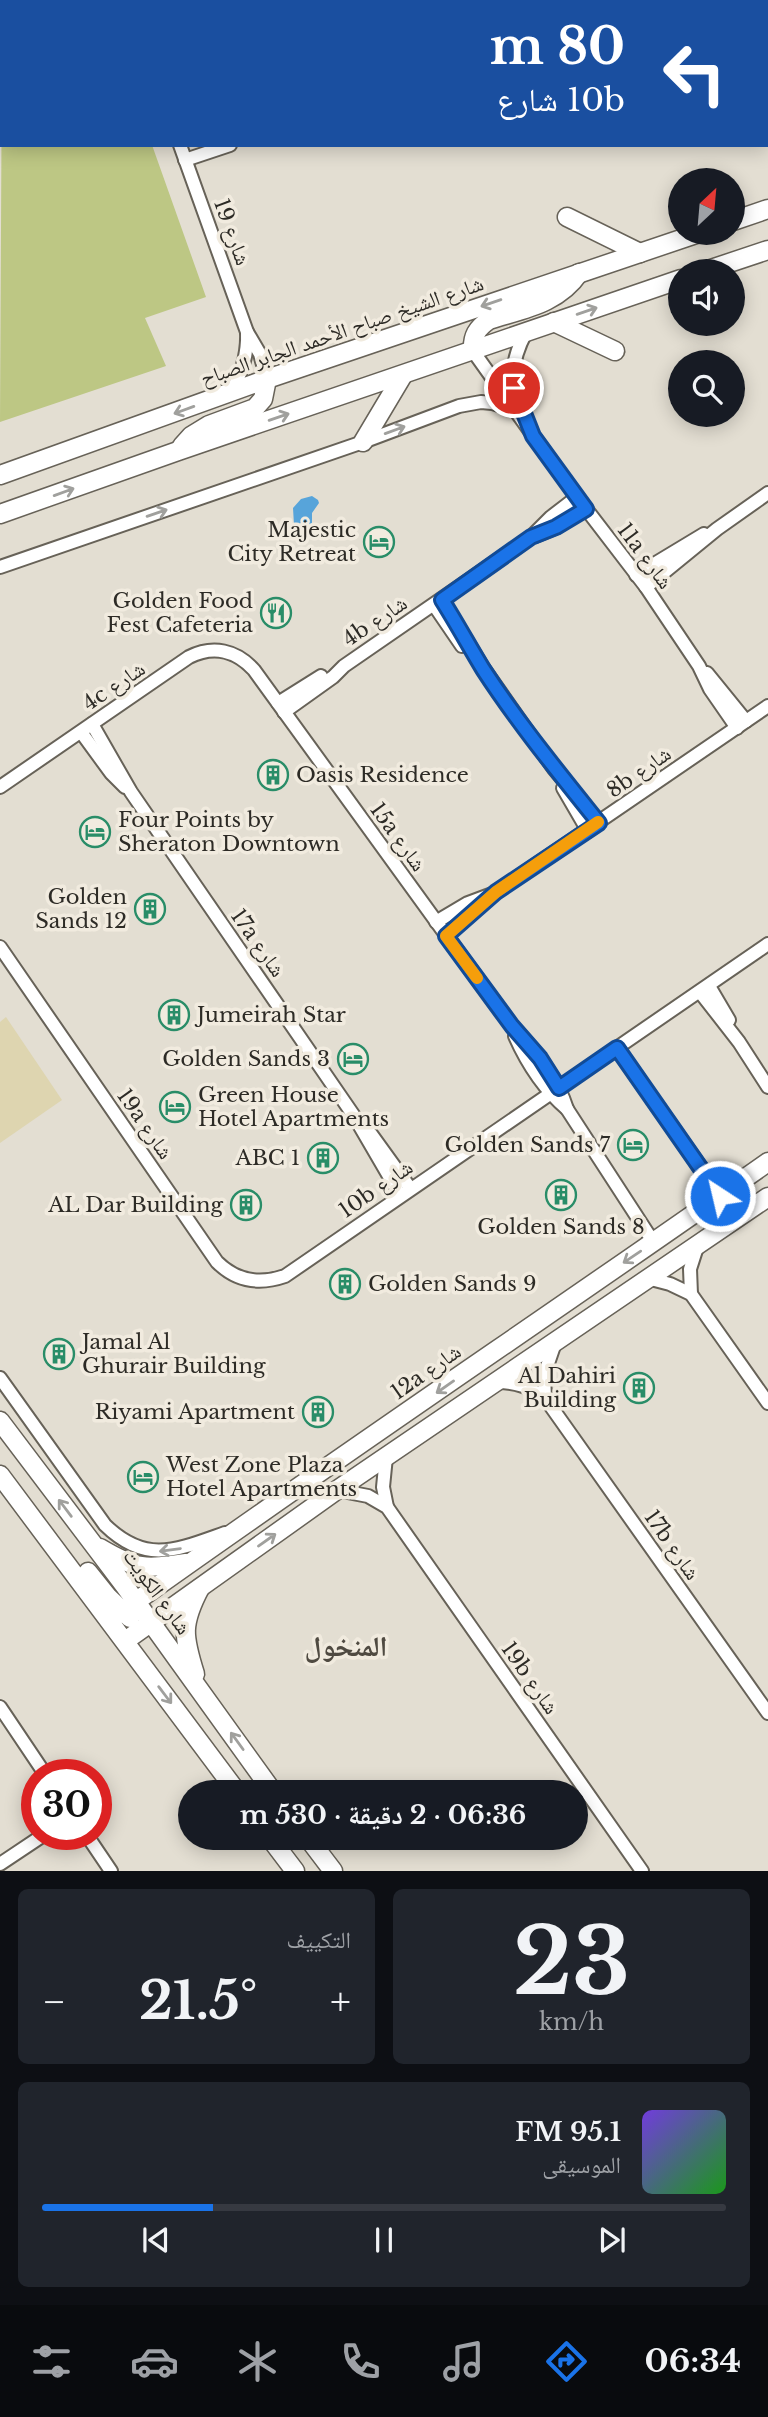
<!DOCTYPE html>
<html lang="ar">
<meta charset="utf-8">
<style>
body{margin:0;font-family:"Libre Baskerville","Noto Naskh Arabic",serif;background:#20242c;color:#f1f3f6;direction:rtl;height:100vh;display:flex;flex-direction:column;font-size:26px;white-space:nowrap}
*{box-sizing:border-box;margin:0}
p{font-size:23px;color:#9ea1a6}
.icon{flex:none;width:38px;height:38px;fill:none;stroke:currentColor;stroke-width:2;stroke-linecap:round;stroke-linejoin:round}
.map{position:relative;height:1871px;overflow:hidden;direction:ltr}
.details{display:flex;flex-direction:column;gap:18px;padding:18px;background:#0d0f14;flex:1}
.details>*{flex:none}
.banner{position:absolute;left:0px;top:0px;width:768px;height:147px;box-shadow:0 4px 18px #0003;direction:rtl;background:#1a4fa0;color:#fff;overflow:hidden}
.needle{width:46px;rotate:26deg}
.buttons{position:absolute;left:668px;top:168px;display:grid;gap:14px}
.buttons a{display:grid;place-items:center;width:77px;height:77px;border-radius:50%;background:#171b24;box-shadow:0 4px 18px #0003;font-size:35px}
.speed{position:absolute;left:21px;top:1759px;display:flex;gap:14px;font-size:35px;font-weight:700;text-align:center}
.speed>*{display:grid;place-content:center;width:91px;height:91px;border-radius:50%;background:#171b24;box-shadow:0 4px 18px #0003;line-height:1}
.speed .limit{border:10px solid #d22;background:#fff;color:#111}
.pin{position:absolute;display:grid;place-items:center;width:60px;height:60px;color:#fff;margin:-30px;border:4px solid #fff;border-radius:50%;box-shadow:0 2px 7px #0007}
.me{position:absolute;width:77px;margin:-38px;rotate:325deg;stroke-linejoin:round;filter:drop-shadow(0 0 5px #0008)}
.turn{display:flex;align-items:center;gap:24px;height:147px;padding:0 28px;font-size:32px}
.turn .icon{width:91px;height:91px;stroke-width:2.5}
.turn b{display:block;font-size:49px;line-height:60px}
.big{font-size:52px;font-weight:800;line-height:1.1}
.details .card{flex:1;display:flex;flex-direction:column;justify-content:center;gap:10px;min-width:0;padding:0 24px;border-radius:10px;background:#20242c}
.details .dial{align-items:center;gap:0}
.dial b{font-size:91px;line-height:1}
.song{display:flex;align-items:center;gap:21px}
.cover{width:84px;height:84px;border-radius:10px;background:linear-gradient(135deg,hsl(260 70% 55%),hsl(120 70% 35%))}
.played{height:7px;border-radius:4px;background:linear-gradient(90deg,#1a73e8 25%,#363941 25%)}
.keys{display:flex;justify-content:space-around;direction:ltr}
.heat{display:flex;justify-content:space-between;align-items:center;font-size:38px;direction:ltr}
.details .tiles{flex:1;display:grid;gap:18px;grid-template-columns:1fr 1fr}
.card:last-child{grid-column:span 2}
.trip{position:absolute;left:178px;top:1780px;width:410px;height:70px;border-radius:35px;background:#171b24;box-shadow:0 4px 18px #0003;font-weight:800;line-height:70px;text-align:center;direction:rtl}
.tabs{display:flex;height:112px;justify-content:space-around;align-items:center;background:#090b0e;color:#9ea1a6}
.tabs .icon{width:49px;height:49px}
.tabs .current{color:#1a73e8}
.tabs b{font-size:32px;color:#f1f3f6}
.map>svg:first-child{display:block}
.green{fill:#bdc784}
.sand{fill:#ded5b0}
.water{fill:#57a4da}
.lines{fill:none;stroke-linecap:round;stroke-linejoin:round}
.street-casing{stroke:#676258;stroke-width:16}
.secondary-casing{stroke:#676258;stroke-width:21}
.street{stroke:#fff;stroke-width:12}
.secondary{stroke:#fff;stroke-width:18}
.oneway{stroke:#a0a09d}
.route-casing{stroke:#114b97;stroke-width:18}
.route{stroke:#1a73e8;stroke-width:12}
.slow{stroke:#f59e0b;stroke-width:12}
.labels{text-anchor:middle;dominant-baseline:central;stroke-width:7;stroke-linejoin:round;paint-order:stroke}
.street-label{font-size:21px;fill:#2d2b26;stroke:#f1ebdf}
.poi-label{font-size:21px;fill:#2d2b26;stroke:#f1ebdf;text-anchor:end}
.district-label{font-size:28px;font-weight:bold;fill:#4f4a41;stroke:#f1ebdf}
</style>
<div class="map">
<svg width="768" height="1871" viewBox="0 0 768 1871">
<rect width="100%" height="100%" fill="#e3ded2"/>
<path class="green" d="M2 39V145H152L206 297 145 318 166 366 0 422Z"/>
<path class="sand" d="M6 1017 62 1100 0 1143V1022Z"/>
<path class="water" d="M312 496 318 500 319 503 312 513V528L307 531 299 530 294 525 293 508 301 499Z"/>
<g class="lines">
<g class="street-casing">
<g id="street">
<path d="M128 0V2"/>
<path d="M358 0 359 2"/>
<path d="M624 2 628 0"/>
<path d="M180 145 247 332 260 354 267 379"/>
<path d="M185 160 230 145"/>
<path d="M473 351 577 497 646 587 699 666 710 689 737 728"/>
<path d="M230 393C242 374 248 355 247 332"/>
<path d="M526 419C512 384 507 368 526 332"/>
<path d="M535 536 557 527 586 508"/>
<path d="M0 567 363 442 459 406 481 402 492 403 514 410"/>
<path d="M636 575 704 534"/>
<path d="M646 587 717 529 768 493"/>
<path d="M442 600 482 666 554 769 599 823"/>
<path d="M434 605 462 646"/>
<path d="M707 673 746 721"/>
<path d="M278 703 321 676"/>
<path d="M284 712 333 677 344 666 531 537 551 517 577 497"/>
<path d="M92 724 131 792 354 1116 400 1195"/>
<path d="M81 732 111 773 125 787"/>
<path d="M0 787 189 657C213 645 236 650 254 670L512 1026C535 1050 557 1077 567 1109"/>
<path d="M563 788 588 831"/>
<path d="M436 922 468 903 492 894"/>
<path d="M446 935 496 892 768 706"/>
<path d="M0 947 217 1262C236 1281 259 1285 285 1276L768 944"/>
<path d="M709 986 729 1020"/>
<path d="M700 992 739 1042 768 1087"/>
<path d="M515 1036C527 1063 545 1090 567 1109L654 1243"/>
<path d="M617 1048 721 1196"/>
<path d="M371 1134 410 1188"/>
<path d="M647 1278 670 1284 691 1294 768 1403"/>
<path d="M691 1294 690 1269 698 1244"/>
<path d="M0 1378 105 1525C146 1565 177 1550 225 1533"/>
<path d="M497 1382C516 1382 530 1387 545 1398L768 1713"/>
<path d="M545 1398 544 1375 555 1343"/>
<path d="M386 1457 383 1487 387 1507"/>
<path d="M337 1490 368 1496 387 1507 642 1871"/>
<path d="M0 1707 45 1774"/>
<path d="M86 1834 111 1871"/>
<path d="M0 1864 45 1834"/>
</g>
</g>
<g class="secondary-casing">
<g id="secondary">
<path d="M567 217 640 253"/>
<path d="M733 221 768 209"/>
<path d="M705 271 768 250"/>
<path d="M554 322 615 351"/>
<path d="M473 351C472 336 477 328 489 320 523 309 558 304 579 273"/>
<path d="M363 442 403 375"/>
<path d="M182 446 191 436 209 425 255 408 263 399 267 379"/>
<path d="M0 475 267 379 699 233"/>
<path d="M0 514 178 451 681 279"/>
<path d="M0 1421 124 1585 273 1792"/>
<path d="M0 1475 237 1792"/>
<path d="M100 1548C137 1570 144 1569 186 1563"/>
<path d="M88 1572 108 1597 130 1618"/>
<path d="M110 1620C327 1464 549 1316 768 1162"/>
<path d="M125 1641 337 1490 768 1197"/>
<path d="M195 1674C183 1636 181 1624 200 1588"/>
<path d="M270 1838 295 1871"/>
<path d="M308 1838 333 1871"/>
</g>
</g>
<use href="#street" class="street"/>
<use href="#secondary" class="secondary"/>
</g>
<defs><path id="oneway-shaft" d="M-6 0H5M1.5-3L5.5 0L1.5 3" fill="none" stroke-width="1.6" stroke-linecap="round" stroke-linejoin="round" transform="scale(1.75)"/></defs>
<g class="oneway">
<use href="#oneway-shaft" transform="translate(491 303) rotate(161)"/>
<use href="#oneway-shaft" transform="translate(587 311) rotate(-19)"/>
<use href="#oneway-shaft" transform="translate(184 410) rotate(160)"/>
<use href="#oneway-shaft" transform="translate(279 417) rotate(-19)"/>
<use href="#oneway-shaft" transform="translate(395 430) rotate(-20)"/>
<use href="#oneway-shaft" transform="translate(64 492) rotate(-20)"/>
<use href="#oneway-shaft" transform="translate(157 513) rotate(-19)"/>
<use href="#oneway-shaft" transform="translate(632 1257) rotate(146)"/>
<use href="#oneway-shaft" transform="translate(445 1387) rotate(145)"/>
<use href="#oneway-shaft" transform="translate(65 1508) rotate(-127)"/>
<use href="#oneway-shaft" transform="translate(267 1540) rotate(-35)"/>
<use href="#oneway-shaft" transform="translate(170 1550) rotate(172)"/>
<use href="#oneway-shaft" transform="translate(165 1695) rotate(53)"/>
<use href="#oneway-shaft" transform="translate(237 1741) rotate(-126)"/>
</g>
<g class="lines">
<g class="route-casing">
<path id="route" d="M514 388 533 436 586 509 556 527 531 537 442 600C456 622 469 646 483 669 518 723 559 773 599 823L496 892 446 936 512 1026 540 1058 559 1088 617 1048 720 1196"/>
</g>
<use href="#route" class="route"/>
<path class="slow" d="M477 978 446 936 496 892 598 822"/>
</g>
<defs>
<g id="hotel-ring" transform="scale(1.575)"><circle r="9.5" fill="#f1ebdf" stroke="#298d68" stroke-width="1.5"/><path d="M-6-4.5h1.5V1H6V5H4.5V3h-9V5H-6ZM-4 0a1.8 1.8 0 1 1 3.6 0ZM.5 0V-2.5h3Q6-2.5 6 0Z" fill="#298d68"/></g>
<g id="restaurant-ring" transform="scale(1.575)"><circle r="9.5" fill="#f1ebdf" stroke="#298d68" stroke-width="1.5"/><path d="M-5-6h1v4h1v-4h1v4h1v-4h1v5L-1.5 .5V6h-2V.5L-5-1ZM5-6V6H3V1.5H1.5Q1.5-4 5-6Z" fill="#298d68"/></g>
<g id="building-ring" transform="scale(1.575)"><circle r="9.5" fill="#f1ebdf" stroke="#298d68" stroke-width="1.5"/><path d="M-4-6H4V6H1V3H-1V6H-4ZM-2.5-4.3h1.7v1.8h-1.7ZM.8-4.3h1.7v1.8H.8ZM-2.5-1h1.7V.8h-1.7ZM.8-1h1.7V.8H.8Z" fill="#298d68"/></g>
</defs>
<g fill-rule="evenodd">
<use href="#hotel-ring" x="379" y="542"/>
<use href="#restaurant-ring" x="276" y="613"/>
<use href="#building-ring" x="273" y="775"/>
<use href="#hotel-ring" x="95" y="832"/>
<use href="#building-ring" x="150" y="909"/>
<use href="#building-ring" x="174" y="1015"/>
<use href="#hotel-ring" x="353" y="1059"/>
<use href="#hotel-ring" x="175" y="1107"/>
<use href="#hotel-ring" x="633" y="1145"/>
<use href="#building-ring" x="323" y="1158"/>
<use href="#building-ring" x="561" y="1195"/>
<use href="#building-ring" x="246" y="1205"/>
<use href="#building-ring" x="345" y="1284"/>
<use href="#building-ring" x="59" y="1354"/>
<use href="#building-ring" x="639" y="1388"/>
<use href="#building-ring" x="318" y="1412"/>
<use href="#hotel-ring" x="143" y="1477"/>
</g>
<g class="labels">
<g class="street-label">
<text transform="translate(232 232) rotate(70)">شارع 19</text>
<text transform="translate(342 331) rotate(-19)">شارع الشيخ صباح الأحمد الجابر الصباح</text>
<text transform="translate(645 556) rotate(53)">11a شارع</text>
<text transform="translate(375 621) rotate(-34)">4b شارع</text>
<text transform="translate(114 686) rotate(-34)">4c شارع</text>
<text transform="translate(639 772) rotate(-35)">8b شارع</text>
<text transform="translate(398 837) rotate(54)">15a شارع</text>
<text transform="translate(258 943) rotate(55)">17a شارع</text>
<text transform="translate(145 1124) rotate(55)">19a شارع</text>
<text transform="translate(376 1189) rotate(-35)">10b شارع</text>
<text transform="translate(426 1372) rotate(-35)">12a شارع</text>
<text transform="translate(672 1545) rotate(55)">17b شارع</text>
<text transform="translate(157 1592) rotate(54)">شارع الكويت</text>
<text transform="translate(530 1678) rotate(55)">19b شارع</text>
</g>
<g class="poi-label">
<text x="356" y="530">Majestic<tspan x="356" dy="24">City Retreat</tspan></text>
<text x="253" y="601">Golden Food<tspan x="253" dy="24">Fest Cafeteria</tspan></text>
<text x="296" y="775" text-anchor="start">Oasis Residence</text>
<text x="118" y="820" text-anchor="start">Four Points by<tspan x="118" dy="24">Sheraton Downtown</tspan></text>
<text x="127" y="897">Golden<tspan x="127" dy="24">Sands 12</tspan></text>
<text x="197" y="1015" text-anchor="start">Jumeirah Star</text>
<text x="330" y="1059">Golden Sands 3</text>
<text x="198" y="1095" text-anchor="start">Green House<tspan x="198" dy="24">Hotel Apartments</tspan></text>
<text x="610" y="1145">Golden Sands 7</text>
<text x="300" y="1158">ABC 1</text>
<text x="223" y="1205">AL Dar Building</text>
<text x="561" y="1227" text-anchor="middle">Golden Sands 8</text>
<text x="368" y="1284" text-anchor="start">Golden Sands 9</text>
<text x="82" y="1342" text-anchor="start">Jamal Al<tspan x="82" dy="24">Ghurair Building</tspan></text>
<text x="616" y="1376">Al Dahiri<tspan x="616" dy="24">Building</tspan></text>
<text x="295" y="1412">Riyami Apartment</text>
<text x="166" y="1465" text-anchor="start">West Zone Plaza<tspan x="166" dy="24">Hotel Apartments</tspan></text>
</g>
<g class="district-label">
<text x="346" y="1646">المنخول</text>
</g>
</g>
</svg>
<div class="buttons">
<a><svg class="needle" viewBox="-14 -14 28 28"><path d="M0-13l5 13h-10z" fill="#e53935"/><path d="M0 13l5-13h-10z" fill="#9ea1a6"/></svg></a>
<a><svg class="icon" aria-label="sound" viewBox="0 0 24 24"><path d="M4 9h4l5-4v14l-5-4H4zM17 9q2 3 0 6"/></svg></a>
<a><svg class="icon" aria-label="search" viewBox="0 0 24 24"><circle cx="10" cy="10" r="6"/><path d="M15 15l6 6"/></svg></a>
</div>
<div class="speed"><div class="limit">30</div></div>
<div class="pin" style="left:514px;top:388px;background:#d93025"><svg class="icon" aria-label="arrive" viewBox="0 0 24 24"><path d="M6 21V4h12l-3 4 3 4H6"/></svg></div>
<svg class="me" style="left:720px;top:1196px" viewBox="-20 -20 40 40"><circle r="17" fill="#1a73e8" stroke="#fff" stroke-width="3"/><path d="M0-11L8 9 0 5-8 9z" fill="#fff"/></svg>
<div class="trip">06:36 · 2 دقيقة · 530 m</div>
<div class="banner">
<div class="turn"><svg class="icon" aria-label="left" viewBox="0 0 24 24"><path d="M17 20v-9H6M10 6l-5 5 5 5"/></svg><div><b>80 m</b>10b شارع</div></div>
</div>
</div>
<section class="details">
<div class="tiles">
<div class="card dial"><b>23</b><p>km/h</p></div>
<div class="card"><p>التكييف</p>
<div class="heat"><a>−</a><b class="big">21.5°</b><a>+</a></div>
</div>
<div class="card">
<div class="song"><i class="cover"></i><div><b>95.1 FM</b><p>الموسيقى</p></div></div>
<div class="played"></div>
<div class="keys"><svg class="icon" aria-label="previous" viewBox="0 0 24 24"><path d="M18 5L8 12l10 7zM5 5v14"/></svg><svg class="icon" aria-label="pause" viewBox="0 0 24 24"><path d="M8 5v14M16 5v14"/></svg><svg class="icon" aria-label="next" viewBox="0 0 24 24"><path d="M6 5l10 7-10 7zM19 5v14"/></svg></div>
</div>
</div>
</section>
<nav class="tabs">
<b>06:34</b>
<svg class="icon current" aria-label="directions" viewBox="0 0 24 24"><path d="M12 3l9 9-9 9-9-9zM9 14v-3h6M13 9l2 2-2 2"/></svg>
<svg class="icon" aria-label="music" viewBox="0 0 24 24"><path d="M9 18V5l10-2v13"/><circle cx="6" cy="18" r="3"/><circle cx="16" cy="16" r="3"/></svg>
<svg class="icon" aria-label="phone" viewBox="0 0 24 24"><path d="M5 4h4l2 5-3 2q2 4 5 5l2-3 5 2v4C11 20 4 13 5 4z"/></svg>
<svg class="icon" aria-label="climate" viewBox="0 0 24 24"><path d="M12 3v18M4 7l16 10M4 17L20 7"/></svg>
<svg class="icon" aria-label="car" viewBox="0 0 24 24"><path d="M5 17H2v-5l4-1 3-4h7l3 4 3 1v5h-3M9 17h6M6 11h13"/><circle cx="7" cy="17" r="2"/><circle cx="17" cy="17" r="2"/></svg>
<svg class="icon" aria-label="filters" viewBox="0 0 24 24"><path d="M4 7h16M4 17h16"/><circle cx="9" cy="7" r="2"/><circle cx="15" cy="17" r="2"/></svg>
</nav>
